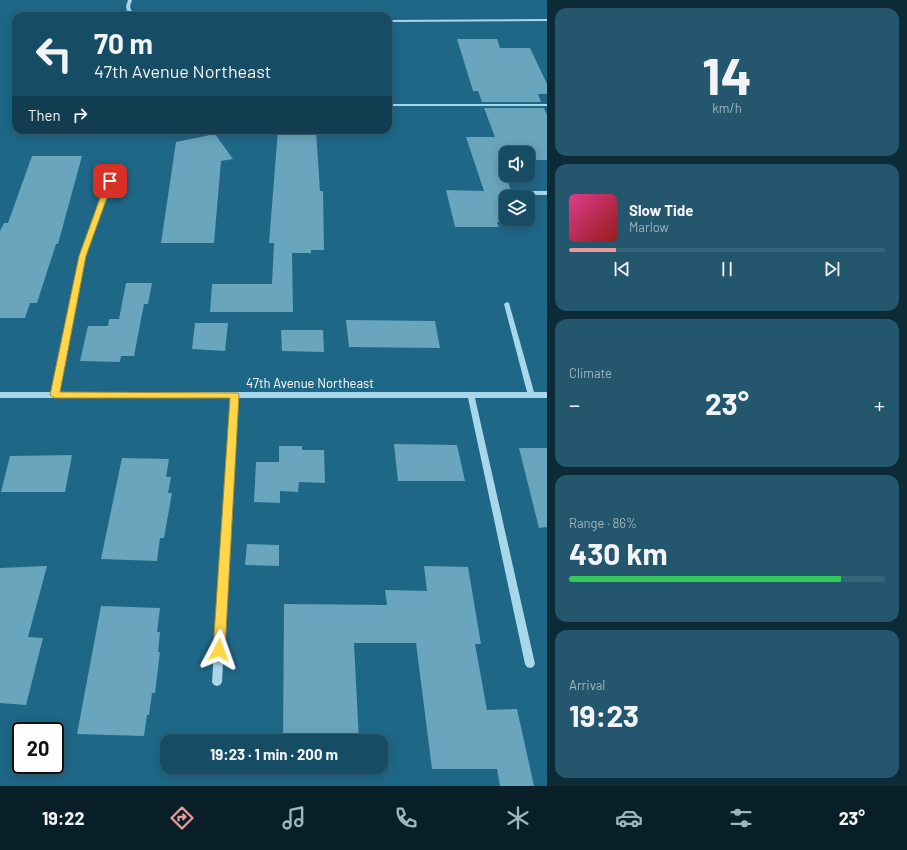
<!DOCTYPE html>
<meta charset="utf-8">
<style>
body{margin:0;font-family:Barlow,sans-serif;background:#24576d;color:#f1f3f6;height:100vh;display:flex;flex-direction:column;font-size:15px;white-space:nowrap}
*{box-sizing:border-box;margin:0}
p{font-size:13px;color:#9eb4bf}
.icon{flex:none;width:22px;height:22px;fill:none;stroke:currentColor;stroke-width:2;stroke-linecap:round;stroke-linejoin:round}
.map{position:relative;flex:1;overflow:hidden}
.side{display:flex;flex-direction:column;gap:8px;padding:8px;background:#0d2a37;width:360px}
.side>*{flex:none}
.hud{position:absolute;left:12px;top:12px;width:380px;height:122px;border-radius:12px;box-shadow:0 2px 10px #0003,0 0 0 1px #366478;background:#174d64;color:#f1f3f6;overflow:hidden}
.controls{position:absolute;left:499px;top:146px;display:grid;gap:8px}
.controls a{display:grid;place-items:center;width:36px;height:36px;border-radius:8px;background:#174d64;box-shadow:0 2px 10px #0003,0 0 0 1px #366478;font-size:20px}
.speed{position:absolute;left:12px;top:722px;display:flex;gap:8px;font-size:20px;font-weight:700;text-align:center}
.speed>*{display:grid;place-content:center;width:52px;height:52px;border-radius:50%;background:#174d64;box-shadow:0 2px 10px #0003,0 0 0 1px #366478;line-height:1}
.speed .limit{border:2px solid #111;border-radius:6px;background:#fff;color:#111}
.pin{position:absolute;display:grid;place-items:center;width:34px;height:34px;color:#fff;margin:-17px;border-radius:8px;box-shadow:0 2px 6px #0006}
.me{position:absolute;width:44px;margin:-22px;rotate:4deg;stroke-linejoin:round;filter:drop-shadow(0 0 3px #0008)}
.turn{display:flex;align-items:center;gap:14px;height:84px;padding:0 16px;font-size:18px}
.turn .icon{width:52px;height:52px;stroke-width:2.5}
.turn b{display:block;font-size:28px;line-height:34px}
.then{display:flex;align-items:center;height:38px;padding:0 16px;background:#0003;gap:8px;font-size:15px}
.big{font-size:30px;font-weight:700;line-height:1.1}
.side .widget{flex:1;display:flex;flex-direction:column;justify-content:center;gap:6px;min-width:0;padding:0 14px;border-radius:12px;background:#24576d}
.side .dial{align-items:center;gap:0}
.dial b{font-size:52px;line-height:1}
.song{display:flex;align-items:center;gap:12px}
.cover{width:48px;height:48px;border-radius:6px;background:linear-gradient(135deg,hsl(330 70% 55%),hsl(0 70% 35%))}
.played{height:4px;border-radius:2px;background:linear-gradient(90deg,#e69b98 15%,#366478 15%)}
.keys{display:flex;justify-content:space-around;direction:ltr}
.heat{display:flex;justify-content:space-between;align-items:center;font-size:22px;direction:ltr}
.charge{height:6px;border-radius:3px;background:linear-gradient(90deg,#34c759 86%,#366478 0)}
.trip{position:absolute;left:160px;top:734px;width:228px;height:40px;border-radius:12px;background:#174d64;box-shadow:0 2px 10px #0003,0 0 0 1px #366478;font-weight:700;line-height:40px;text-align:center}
.menu{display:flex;height:64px;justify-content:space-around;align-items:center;background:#091f28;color:#9eb4bf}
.menu .icon{width:28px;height:28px}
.menu .selected{color:#e69b98}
.menu b{font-size:18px;color:#f1f3f6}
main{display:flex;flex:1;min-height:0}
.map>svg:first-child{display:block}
.building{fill:#69a5bd}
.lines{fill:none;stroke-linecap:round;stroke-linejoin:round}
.minor{fill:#a8d7ea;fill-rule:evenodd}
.route{fill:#ffd54a;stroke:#a68a30}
.labels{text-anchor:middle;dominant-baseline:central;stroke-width:4;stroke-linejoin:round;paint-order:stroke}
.street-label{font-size:13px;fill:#fff;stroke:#1f6786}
</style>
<main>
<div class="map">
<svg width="547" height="786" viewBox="0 0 547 786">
<rect width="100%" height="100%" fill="#1f6786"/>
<g class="building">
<path d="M457 39H497L500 48H530L547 84V94H538L541 102H482L478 91H473Z"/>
<path d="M484 108H544L547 115V160H528V153H506V160H501L513 197H506V219H517L518 222H497L499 227H455L446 190 484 191 466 137H495Z"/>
<path d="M278 130H316L320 191H323L324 250H311V253H292L293 312H210L212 284H272L274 243H269Z"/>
<path d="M215 134 233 159 221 161 214 243H161L176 142Z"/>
<path d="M32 156H82L58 244H56L37 303H30L25 318H0V231L4 223H8Z"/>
<path d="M126 283H152L148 304H144L134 356H121L120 362 80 361 88 326H108L109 319H119Z"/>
<path d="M346 320 435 321 440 348 349 347Z"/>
<path d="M195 323H228L225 351 192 349Z"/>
<path d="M281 330H323L324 352 282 351Z"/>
<path d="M394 444 457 445 465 481H398Z"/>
<path d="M279 446H302V450H324L325 483 299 482 298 492 280 491V503L254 502 256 462H279Z"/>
<path d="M519 448H547V527L539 528Z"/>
<path d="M72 455 65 492H1L10 456Z"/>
<path d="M122 458 169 459 166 477H171L168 493H172L164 538H160L157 561 101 559Z"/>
<path d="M247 544 279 545V566L245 565Z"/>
<path d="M47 566 28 637 43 638 26 705 0 703V568Z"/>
<path d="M424 566 468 567 481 644H475L487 710 517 709 534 786H500L497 769H432L416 643H354L359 741H283L284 604 387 605 385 590 427 591Z"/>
<path d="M101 606 160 608 157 632H160L158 652H160L155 693H152L149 715H147L144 736 77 734Z"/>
</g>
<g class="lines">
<g class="minor">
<path d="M128 0H132L130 6 131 10 139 16H134L127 11 126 6Z"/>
<path d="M547 19V21L388 22V20Z"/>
<rect x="388" y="104" width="159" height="2"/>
<path d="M110 179 113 181 85 256 59 392H527L504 304 507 302 509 303 534 392H547V398H475L535 664 533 667 530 668 527 667 525 664 468 398H237L222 682 220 685 217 686 214 685 212 682 230 398H0V392H52L79 256 107 181Z"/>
<path d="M547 191V195H530L527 193 530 191Z"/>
</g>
</g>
<path class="route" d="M107 179 113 181 86 256 60 392 238 393 239 395 225 650 223 654 219 656 215 654 213 650 230 398H55L50 395 79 256Z"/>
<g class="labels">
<g class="street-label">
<text x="310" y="383">47th Avenue Northeast</text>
</g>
</g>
</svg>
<div class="controls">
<a><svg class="icon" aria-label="sound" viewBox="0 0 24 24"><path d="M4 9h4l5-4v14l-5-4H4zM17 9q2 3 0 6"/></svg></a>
<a><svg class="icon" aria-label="layers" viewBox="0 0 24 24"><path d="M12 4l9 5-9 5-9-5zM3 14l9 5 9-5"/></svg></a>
</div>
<div class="speed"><div class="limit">20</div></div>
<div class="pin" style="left:110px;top:181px;background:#d93025"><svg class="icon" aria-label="arrive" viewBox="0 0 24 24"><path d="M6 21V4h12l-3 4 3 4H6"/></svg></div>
<svg class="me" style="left:219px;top:650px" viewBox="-20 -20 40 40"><path d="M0-17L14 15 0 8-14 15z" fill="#ffd54a" stroke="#fff" stroke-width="4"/></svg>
<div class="trip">19:23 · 1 min · 200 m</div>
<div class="hud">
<div class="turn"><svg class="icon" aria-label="left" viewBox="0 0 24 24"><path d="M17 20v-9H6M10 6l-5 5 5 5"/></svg><div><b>70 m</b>47th Avenue Northeast</div></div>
<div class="then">Then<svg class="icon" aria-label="right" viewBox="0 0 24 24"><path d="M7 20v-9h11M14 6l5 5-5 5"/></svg></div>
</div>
</div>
<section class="side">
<div class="widget dial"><b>14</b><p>km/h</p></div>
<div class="widget">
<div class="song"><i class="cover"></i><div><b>Slow Tide</b><p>Marlow</p></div></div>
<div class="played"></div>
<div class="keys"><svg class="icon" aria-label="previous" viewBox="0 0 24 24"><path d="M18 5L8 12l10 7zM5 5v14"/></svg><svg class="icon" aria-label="pause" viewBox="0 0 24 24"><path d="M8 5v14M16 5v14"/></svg><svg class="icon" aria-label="next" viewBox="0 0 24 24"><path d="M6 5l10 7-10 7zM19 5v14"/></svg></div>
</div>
<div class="widget"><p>Climate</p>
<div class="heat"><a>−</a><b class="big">23°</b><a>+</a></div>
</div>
<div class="widget"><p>Range · 86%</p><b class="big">430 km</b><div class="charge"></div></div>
<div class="widget"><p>Arrival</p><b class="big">19:23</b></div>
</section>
</main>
<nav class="menu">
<b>19:22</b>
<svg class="icon selected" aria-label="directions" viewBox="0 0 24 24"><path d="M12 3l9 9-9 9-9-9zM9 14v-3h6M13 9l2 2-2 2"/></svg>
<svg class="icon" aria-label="music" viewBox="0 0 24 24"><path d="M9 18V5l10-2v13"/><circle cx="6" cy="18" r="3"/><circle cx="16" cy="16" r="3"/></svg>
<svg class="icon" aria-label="phone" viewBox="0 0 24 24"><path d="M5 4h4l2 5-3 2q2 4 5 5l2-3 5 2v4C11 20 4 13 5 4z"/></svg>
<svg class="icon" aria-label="climate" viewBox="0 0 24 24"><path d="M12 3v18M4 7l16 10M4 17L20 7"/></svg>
<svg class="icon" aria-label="car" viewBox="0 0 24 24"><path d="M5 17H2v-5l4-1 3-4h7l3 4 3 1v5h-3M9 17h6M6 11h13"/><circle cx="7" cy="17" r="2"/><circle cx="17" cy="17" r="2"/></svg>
<svg class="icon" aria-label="filters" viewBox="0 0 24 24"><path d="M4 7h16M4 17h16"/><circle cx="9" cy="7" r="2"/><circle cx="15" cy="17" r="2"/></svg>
<b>23°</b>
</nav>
